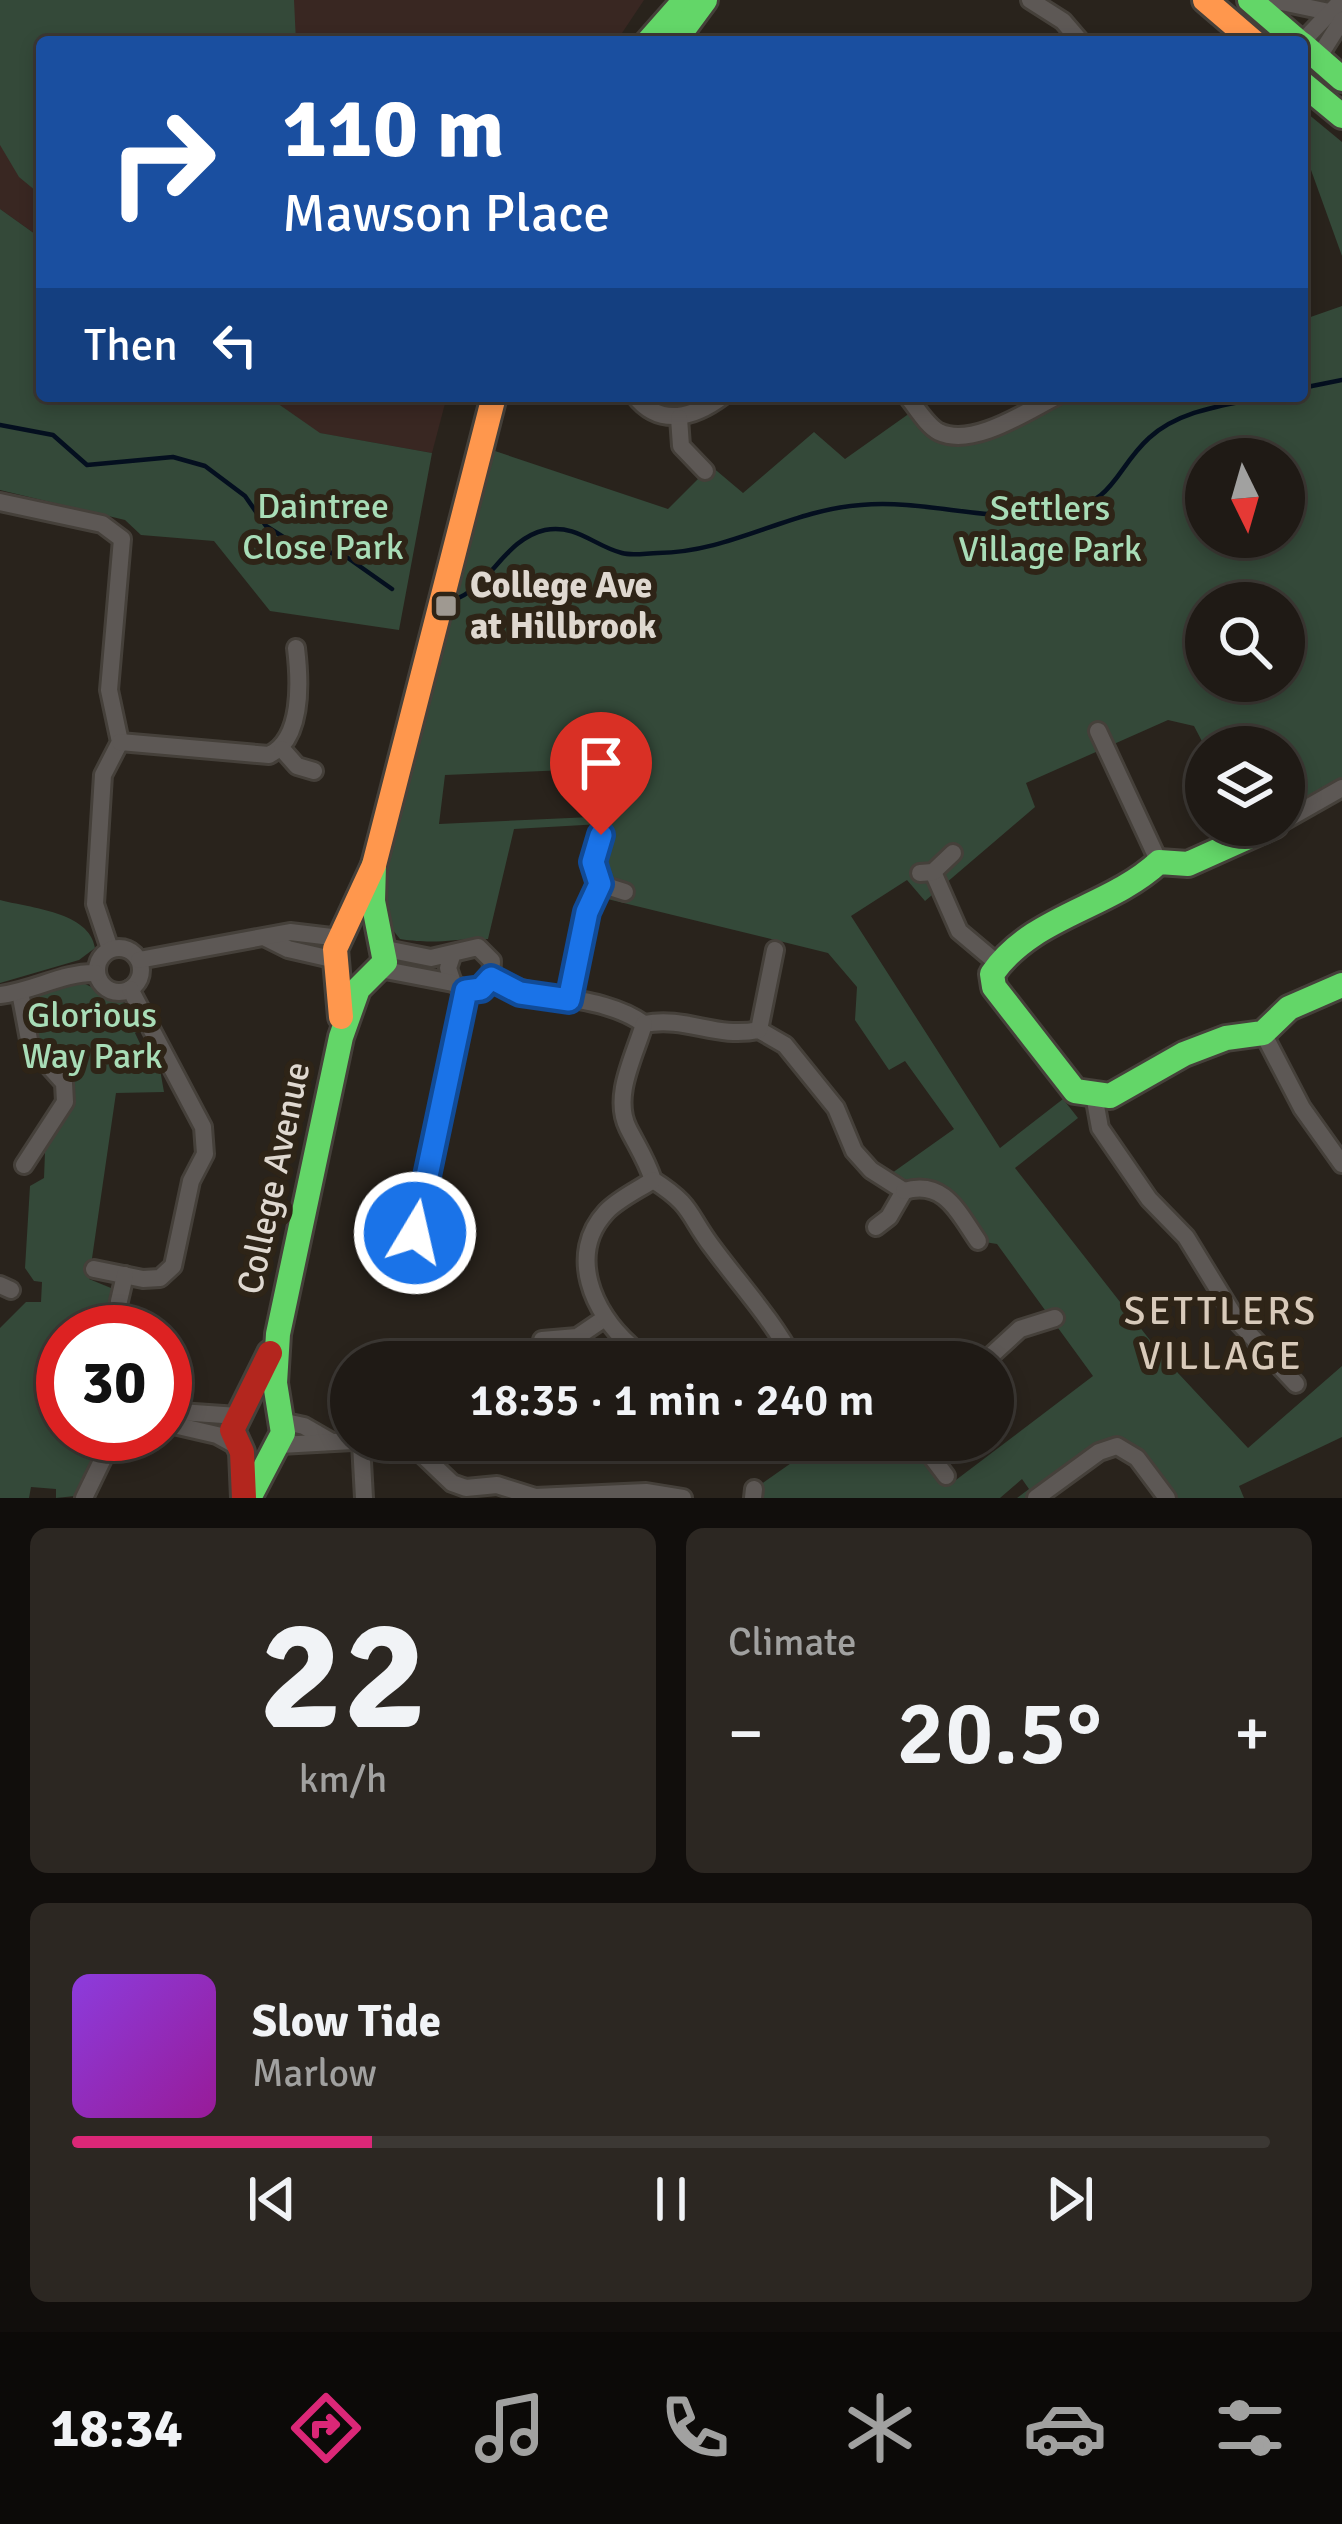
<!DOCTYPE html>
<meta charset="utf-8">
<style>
body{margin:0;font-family:Signika,sans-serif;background:#2c2722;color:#f1f3f6;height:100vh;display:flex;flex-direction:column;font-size:45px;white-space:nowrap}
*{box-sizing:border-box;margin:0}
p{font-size:39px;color:#a1a1a0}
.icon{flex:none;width:66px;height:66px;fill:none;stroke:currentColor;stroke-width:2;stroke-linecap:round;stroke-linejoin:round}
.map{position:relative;height:1498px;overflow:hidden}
.panel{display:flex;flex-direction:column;gap:30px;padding:30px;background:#110e0c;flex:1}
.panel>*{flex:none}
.banner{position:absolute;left:36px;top:36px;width:1272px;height:366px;border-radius:12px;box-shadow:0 6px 18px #0003,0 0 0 3px #3c3834;background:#1a4fa0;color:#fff;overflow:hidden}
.needle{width:78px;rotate:175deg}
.buttons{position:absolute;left:1185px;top:438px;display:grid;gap:24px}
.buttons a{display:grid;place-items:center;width:120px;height:120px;border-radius:50%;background:#1f1a15;box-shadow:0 6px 18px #0003,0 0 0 3px #3c3834;font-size:60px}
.speed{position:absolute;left:36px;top:1305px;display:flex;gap:24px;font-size:60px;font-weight:700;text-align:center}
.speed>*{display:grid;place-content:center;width:156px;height:156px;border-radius:50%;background:#1f1a15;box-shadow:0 6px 18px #0003,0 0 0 3px #3c3834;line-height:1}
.speed .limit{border:18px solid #d22;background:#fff;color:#111}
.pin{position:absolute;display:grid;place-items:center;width:102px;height:102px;color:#fff;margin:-123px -51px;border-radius:50% 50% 50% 0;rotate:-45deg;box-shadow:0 0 12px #0007}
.pin .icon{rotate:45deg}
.me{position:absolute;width:132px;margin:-66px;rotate:9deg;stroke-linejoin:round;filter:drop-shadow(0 0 9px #0008)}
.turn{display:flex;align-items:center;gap:42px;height:252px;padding:0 48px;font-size:54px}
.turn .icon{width:156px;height:156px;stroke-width:2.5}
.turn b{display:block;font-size:84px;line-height:102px}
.then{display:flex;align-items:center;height:114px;padding:0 48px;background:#0003;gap:24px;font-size:45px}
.big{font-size:90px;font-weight:600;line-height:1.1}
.panel .card{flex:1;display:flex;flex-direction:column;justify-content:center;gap:18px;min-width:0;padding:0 42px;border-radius:18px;background:#2c2722}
.panel .dial{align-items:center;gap:0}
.dial b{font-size:156px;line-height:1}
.song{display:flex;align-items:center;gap:36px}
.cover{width:144px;height:144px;border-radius:18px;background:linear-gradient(135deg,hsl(270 70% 55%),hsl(300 70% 35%))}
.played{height:12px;border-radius:6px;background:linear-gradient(90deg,#db2777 25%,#3c3834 25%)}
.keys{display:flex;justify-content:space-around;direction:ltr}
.heat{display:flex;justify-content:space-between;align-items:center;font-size:66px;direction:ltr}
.panel .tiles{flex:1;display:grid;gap:30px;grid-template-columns:1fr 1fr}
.card:last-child{grid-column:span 2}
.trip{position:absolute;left:330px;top:1341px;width:684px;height:120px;border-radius:60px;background:#1f1a15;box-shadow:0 6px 18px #0003,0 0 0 3px #3c3834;font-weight:600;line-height:120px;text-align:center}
.tab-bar{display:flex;height:192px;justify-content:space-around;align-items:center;background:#0c0a08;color:#a1a1a0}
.tab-bar .icon{width:84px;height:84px}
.tab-bar .on{color:#db2777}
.tab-bar b{font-size:54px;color:#f1f3f6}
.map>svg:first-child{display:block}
.education{fill:#392722}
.green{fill:#344939;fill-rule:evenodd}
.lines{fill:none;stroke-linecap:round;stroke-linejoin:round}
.stream{stroke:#040f1f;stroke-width:4.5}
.street-casing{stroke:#45403a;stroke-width:22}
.fast-casing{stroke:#45403a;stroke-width:30}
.slow-casing{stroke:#45403a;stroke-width:30}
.jam-casing{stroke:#45403a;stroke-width:30}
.street{stroke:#5d5855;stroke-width:16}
.fast{stroke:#63d668;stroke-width:24}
.slow{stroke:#ff974d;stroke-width:24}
.jam{stroke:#b3261e;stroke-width:24}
.route-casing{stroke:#114b97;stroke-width:30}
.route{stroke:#1a73e8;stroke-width:21}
.poi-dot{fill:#9f9991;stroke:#2e2417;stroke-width:4.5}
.labels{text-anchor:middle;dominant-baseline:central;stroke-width:12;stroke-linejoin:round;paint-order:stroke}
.park-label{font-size:36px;fill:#a8ddb7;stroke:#2e2417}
.poi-label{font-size:36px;font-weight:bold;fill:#dfd8d0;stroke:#2e2417;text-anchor:start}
.street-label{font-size:36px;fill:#dfd8d0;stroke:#2e2417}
.neighbourhood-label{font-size:39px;letter-spacing:3px;fill:#d8caba;stroke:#2e2417}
</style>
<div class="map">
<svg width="1342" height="1498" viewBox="0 0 1342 1498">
<rect width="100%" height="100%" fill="#29231c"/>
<g class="education">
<path d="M0 0H644L616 42H42V239L0 209Z"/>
<path d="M267 396H447L432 453 319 433Z"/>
</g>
<g class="green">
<path d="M0 0H294L296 42H42V196L19 177 0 145Z"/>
<path d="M1302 109 1342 142V256L1302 145Z"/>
<path d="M0 209 42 239V396H267L320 433 432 453 399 630 270 611 214 541 141 535 125 520 0 490Z"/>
<path d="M1342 306V788L1305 810 1284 772V747L1206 749 1194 726 1168 720 1026 783 1035 807 925 901 907 880 851 916 1000 1148 1063 1099 1078 1118 1015 1168 1164 1358 1248 1448 1342 1366V1437L1239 1486 1244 1498H1167L1117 1446 1036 1498H1017L1029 1489 1022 1479 1000 1498H753L754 1489 824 1440 875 1448 908 1440 948 1486 1093 1376 997 1244 978 1241 945 1194 904 1191 892 1173 954 1129 905 1061 889 1070 855 1020 857 987 828 953 595 896 610 828 601 824 514 829 488 939C452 938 440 945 400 939L384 919 382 896 480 446 668 509 711 466 743 493 814 432 845 459 917 408 954 436 1057 396H1302V320ZM1206 459H1284V537H1206ZM1206 603H1284V681H1206ZM590 769 592 817 439 824 445 775Z"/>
<path d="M0 900C30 908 90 912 95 948L79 960 0 983Z"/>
<path d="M79 981 135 1008 147 1027 135 1033 144 1052 156 1047 164 1092 116 1093 89 1279 111 1288 118 1332H63V1434H106L75 1496 56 1498V1489L31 1487 29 1498H0V1328L26 1302H41L42 1282 34 1281 25 1268 30 1186 44 1178 45 1152 69 1109 73 1077 38 1039 32 1005 45 990Z"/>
</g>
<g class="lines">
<g class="stream">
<path d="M1302 388 1342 380"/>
<path d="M0 425 53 435 87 465 173 457 205 466 245 496 266 526 288 540 348 558 392 589"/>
<path d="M453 600C490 588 504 539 545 530 577 524 594 546 622 553 632 556 647 553 658 553 732 552 789 510 861 505 929 499 993 525 1061 512 1116 502 1115 469 1149 438 1181 409 1228 405 1268 396"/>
</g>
<g class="street-casing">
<g id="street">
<path d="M1030 0 1063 21 1081 42"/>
<path d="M1272 0 1329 12"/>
<path d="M1302 42 1342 0"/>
<path d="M1318 58 1342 20"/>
<path d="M635 396C660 428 695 417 723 396"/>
<path d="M907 396C916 407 927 426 939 432 973 448 1027 411 1057 396"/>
<path d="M679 418 681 446 705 471"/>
<path d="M0 502 102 524 122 539 109 690 120 742 103 775 95 904 110 949"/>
<path d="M1098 731 1159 862"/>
<path d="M120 742 269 755C303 739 300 681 296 648"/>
<path d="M282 749 297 766 314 771"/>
<path d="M1284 821 1342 788"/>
<path d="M601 835 593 862 600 884 625 892"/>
<path d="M933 872 959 931 997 963"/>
<path d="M920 873 933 872 953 853"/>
<path d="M266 938 288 949 336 960"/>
<circle cx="119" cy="970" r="22"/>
<path d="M386 949 431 958 478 947 492 961 491 978C478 992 469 993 453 983L448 968 452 956"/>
<path d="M139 960 290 932 340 938"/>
<path d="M380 969 453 983"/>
<path d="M491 978C540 1002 601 993 644 1024 688 1016 715 1039 759 1030L785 1045 836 1108 854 1151 871 1170 904 1191 889 1217 876 1227"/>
<path d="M20 992 30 1045 64 1083 65 1102 24 1165"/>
<path d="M0 995C34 991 63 972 96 973"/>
<path d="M569 1000 587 912 600 884"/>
<path d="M644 1024C635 1055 612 1096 628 1128 637 1146 646 1159 653 1180 694 1206 687 1214 713 1248 742 1287 772 1319 795 1362"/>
<path d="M759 1030 775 950"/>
<path d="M1263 1033 1302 1108 1342 1164"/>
<path d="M1094 1095 1100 1128 1149 1199 1186 1237 1238 1322 1296 1384"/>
<path d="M904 1191C944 1179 958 1212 978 1241"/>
<path d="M415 1233 466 991"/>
<path d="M385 1247 415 1233 443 1257"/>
<path d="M94 1269 143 1279 160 1278 173 1266 191 1181 205 1154 203 1127 130 989"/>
<path d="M0 1285 11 1290"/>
<path d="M119 1301 125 1275"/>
<path d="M542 1340 577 1337 605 1318"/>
<path d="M630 1345C593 1313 567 1254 606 1212 618 1199 638 1190 653 1180"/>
<path d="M984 1362 1020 1329 1055 1318"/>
<path d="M165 1411 238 1416"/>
<path d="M281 1421 304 1426 330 1441"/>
<path d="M165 1423 217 1435 237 1446"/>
<path d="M407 1440 452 1483 466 1488 497 1485 535 1497 646 1492 683 1498"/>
<path d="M858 1440H874"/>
<path d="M919 1440 946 1476"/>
<path d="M361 1443 364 1498"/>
<path d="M280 1445 371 1440"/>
<path d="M84 1498 115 1434"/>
<path d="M753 1498 754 1489"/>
<path d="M1036 1498 1099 1452 1117 1446 1137 1458 1167 1498"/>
</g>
</g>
<g class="fast-casing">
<g id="fast">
<path d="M1250 0 1299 42"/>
<path d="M648 42 685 0"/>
<path d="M674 42 705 0"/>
<path d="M1302 44 1342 79"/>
<path d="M1302 83 1342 116"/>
<path d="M1275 825 1188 864 1159 862C1108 909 1033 915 992 974L994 987 1075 1091 1110 1096 1184 1054 1226 1038 1263 1033 1289 1008 1342 985"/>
<path d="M249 1498 283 1433 275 1383 278 1334 341 1037 358 989 385 962 373 901 374 865"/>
</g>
</g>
<g class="slow-casing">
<g id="slow">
<path d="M1205 0 1254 42"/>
<path d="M341 1017 335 949 374 865 494 396"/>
</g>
</g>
<g class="jam-casing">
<path id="jam" d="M244 1498 242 1452 232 1430 270 1353"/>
</g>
<use href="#street" class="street"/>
<use href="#fast" class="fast"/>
<use href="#slow" class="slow"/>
<use href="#jam" class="jam"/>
</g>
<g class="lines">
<g class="route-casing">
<path id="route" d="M415 1233 466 991 481 989 491 978 520 993 569 1000 587 912 600 884 593 862 601 835"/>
</g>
<use href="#route" class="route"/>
</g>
<rect class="poi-dot" x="434" y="594" width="24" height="24" rx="6"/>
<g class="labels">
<g class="park-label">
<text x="323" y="506">Daintree<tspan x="323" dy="41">Close Park</tspan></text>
<text x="1050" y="508">Settlers<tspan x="1050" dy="41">Village Park</tspan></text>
<text x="92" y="1015">Glorious<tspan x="92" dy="41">Way Park</tspan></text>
</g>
<g class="poi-label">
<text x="470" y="585">College Ave<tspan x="470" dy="41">at Hillbrook</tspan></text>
</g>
<g class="street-label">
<text transform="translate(274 1178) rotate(-78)">College Avenue</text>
</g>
<g class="neighbourhood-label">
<text x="1221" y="1311">SETTLERS<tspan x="1221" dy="45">VILLAGE</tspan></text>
</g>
</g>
</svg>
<div class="buttons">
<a><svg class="needle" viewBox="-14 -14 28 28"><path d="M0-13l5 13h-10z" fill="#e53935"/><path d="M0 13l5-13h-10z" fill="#a1a1a0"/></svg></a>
<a><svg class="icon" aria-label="search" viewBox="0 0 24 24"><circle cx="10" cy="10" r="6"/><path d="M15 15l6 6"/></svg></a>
<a><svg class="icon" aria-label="layers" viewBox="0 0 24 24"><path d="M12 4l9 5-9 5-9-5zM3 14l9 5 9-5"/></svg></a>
</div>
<div class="speed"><div class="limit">30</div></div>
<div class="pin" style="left:601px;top:835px;background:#d93025"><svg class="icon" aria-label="arrive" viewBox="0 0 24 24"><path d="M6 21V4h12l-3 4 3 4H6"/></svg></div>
<svg class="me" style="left:415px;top:1233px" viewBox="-20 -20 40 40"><circle r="17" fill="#1a73e8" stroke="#fff" stroke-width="3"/><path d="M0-11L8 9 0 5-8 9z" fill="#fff"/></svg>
<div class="trip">18:35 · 1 min · 240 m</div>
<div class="banner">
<div class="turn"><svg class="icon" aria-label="right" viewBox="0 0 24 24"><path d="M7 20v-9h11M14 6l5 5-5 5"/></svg><div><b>110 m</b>Mawson Place</div></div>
<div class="then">Then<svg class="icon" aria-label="left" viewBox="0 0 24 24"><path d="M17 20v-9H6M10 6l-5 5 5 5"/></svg></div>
</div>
</div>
<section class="panel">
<div class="tiles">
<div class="card dial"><b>22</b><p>km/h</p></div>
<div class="card"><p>Climate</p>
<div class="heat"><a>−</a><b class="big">20.5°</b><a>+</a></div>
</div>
<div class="card">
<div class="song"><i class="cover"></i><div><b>Slow Tide</b><p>Marlow</p></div></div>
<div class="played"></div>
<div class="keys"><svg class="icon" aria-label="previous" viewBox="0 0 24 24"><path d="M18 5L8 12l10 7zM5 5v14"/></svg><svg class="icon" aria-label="pause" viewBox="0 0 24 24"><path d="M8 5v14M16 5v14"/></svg><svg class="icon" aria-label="next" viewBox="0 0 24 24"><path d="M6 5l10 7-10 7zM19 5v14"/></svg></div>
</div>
</div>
</section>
<nav class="tab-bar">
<b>18:34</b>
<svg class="icon on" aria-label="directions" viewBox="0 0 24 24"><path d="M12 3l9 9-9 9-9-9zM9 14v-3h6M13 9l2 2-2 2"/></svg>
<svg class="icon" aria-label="music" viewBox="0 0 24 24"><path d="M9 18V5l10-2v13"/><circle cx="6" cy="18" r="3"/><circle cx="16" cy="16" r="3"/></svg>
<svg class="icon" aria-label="phone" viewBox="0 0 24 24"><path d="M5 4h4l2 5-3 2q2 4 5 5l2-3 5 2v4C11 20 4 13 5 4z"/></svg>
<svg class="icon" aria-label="climate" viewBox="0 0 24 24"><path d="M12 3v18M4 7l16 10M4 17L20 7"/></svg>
<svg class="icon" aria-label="car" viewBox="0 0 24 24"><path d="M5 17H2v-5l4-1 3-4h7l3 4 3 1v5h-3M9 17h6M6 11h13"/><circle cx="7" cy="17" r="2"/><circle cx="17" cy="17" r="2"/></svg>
<svg class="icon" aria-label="filters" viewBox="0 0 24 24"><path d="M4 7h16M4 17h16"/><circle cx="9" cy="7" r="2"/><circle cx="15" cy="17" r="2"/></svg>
</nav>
